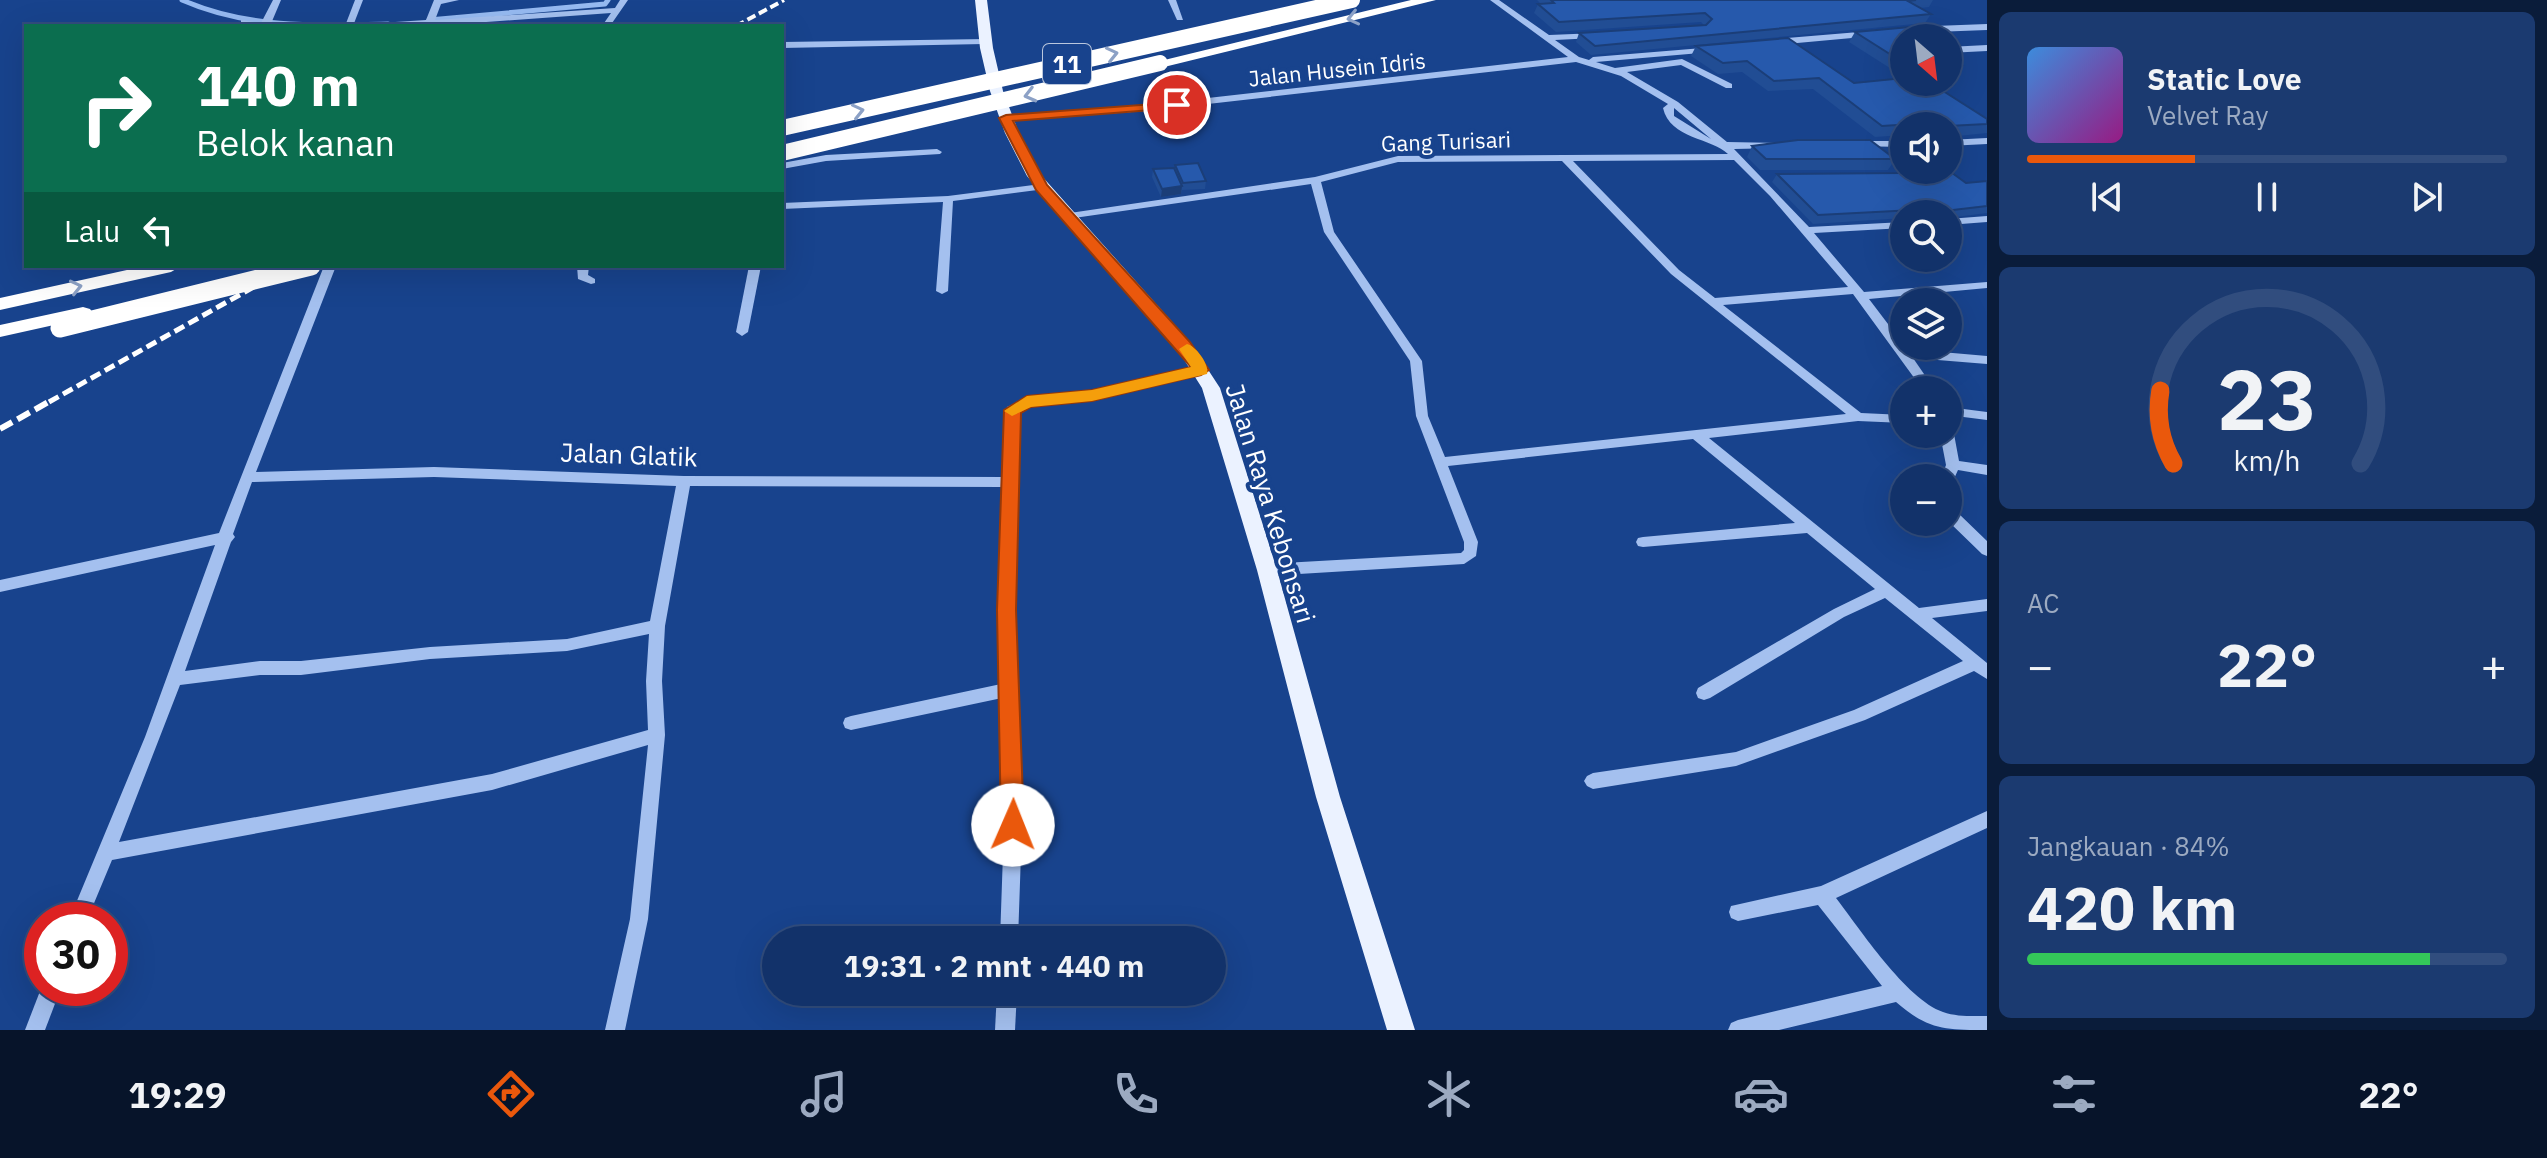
<!DOCTYPE html>
<html lang="id">
<meta charset="utf-8">
<style>
body{margin:0;font-family:"IBM Plex Sans",sans-serif;background:#1b3a70;color:#f1f3f6;height:100vh;display:flex;flex-direction:column;font-size:30px;white-space:nowrap}
*{box-sizing:border-box;margin:0}
p{font-size:26px;color:#9caac1}
.icon{flex:none;width:44px;height:44px;fill:none;stroke:currentColor;stroke-width:2;stroke-linecap:round;stroke-linejoin:round}
.map{position:relative;flex:1;overflow:hidden}
.drawer{display:flex;flex-direction:column;gap:12px;padding:12px;background:#0a1c3a;width:560px}
.drawer>*{flex:none}
.guide{position:absolute;left:24px;top:24px;width:760px;height:244px;border-radius:0px;box-shadow:0 8px 32px #0002,0 0 0 2px #314d7e;background:#0b6e4f;color:#fff;overflow:hidden}
.needle{width:52px;rotate:152deg}
.tools{position:absolute;left:1890px;top:24px;display:grid;gap:16px}
.tools a{display:grid;place-items:center;width:72px;height:72px;border-radius:50%;background:#12326a;box-shadow:0 8px 32px #0002,0 0 0 2px #314d7e;font-size:40px}
.speed{position:absolute;left:24px;top:902px;display:flex;gap:16px;font-size:40px;font-weight:700;text-align:center}
.speed>*{display:grid;place-content:center;width:104px;height:104px;border-radius:50%;background:#12326a;box-shadow:0 8px 32px #0002,0 0 0 2px #314d7e;line-height:1}
.speed .limit{border:12px solid #d22;background:#fff;color:#111}
.pin{position:absolute;display:grid;place-items:center;width:68px;height:68px;color:#fff;margin:-34px;border:4px solid #fff;border-radius:50%;box-shadow:0 2px 8px #0007}
.me{position:absolute;width:88px;margin:-44px;rotate:1deg;stroke-linejoin:round;filter:drop-shadow(0 0 6px #0008)}
.turn{display:flex;align-items:center;gap:28px;height:168px;padding:0 40px;font-size:36px}
.turn .icon{width:104px;height:104px;stroke-width:2.5}
.turn b{display:block;font-size:56px;line-height:68px}
.then{display:flex;align-items:center;height:76px;padding:0 40px;background:#0003;gap:16px;font-size:30px}
.big{font-size:60px;font-weight:700;line-height:1.1}
.drawer .card{flex:1;display:flex;flex-direction:column;justify-content:center;gap:12px;min-width:0;padding:0 28px;border-radius:12px;background:#1b3a70}
.drawer .dial{align-items:center;gap:0}
.dial svg{height:208px;overflow:visible;fill:none;stroke:#314d7e;stroke-width:7;stroke-linecap:round;text-anchor:middle}
.dial text{fill:#f1f3f6;stroke:none}
.song{display:flex;align-items:center;gap:24px}
.cover{width:96px;height:96px;border-radius:12px;background:linear-gradient(135deg,hsl(210 70% 55%),hsl(310 70% 35%))}
.played{height:8px;border-radius:4px;background:linear-gradient(90deg,#ea580c 35%,#314d7e 35%)}
.keys{display:flex;justify-content:space-around;direction:ltr}
.heat{display:flex;justify-content:space-between;align-items:center;font-size:44px;direction:ltr}
.charge{height:12px;border-radius:6px;background:linear-gradient(90deg,#34c759 84%,#314d7e 0)}
.trip{position:absolute;left:762px;top:926px;width:464px;height:80px;border-radius:40px;background:#12326a;box-shadow:0 8px 32px #0002,0 0 0 2px #314d7e;font-weight:700;line-height:80px;text-align:center}
.tab-bar{display:flex;height:128px;justify-content:space-around;align-items:center;background:#07142a;color:#9caac1}
.tab-bar .icon{width:56px;height:56px}
.tab-bar .active{color:#ea580c}
.tab-bar b{font-size:36px;color:#f1f3f6}
main{display:flex;flex:1;min-height:0}
.map>svg:first-child{display:block}
.lines{fill:none;stroke-linecap:round;stroke-linejoin:round}
.stream{stroke:#96baf1;stroke-width:5}
.minor{fill:#a4c0ef;fill-rule:evenodd}
.major{fill:#ebf2ff;fill-rule:evenodd}
.highway{fill:#fff;fill-rule:evenodd}
.rail-far2{stroke:#fff;stroke-width:4;stroke-dasharray:9 4;stroke-linecap:butt}
.rail-far1{stroke:#fff;stroke-width:5;stroke-dasharray:11 5;stroke-linecap:butt}
.rail{stroke:#fff;stroke-width:6;stroke-dasharray:14 6;stroke-linecap:butt}
.highway-bridge-far1{stroke:#fff;stroke-width:16}
.highway-bridge{stroke:#fff;stroke-width:19}
.wall{fill:#214d94}
.shaded-wall{fill:#1b3e78}
.building{fill:#2659ac;stroke:#1b3e78;stroke-width:2}
.oneway{stroke:#8ca1c6}
.route{fill:#ea580c;stroke:#983908;stroke-width:2}
.slow{fill:#f59e0b}
.labels{text-anchor:middle;dominant-baseline:central;stroke-width:8;stroke-linejoin:round;paint-order:stroke}
.far-street-label{font-size:22px;fill:#fff;stroke:#18438d}
.shield{fill:#18438d;stroke:#bac7dd;stroke-width:2}
.shield-label{font-size:24px;font-weight:bold;fill:#fff}
.street-label{font-size:26px;fill:#fff;stroke:#18438d}
</style>
<main>
<div class="map">
<svg width="1987" height="1030" viewBox="0 0 1987 1030">
<rect width="100%" height="100%" fill="#18438d"/>
<g class="lines">
<g class="stream">
<path d="M182 0C248 29 317 26 388 24"/>
<path d="M429 20 605 4 608 0"/>
</g>
<g class="minor">
<path d="M273 0H281L270 26 241 24V20L261 23Z"/>
<path d="M355 0H363L353 26H345Z"/>
<path d="M434 0H459L441 4 435 20 615 8 620 0H628L610 26H602L611 13 432 26H376L380 23 426 20Z"/>
<path d="M1168 0H1176L1183 20H1177Z"/>
<path d="M1490 0H1499L1549 35 1598 33 1599 35 1595 38 1555 40 1579 57 1589 60 1593 57 1715 47V51L1712 52 1596 62 1615 68 1682 59 1732 84V88H1726L1681 65 1627 72 1678 102 1727 142 1783 143V147L1780 148 1734 149 1809 227 1904 222V228L1814 233 1864 292 1987 282V288L1869 299 1907 349 1987 356V364L1913 358 1935 390H1923L1853 294 1723 305 1861 413 1904 415V423L1858 421 1709 438 1919 608 1987 599V611L1932 618 1987 663V679L1974 671 1865 720 1736 766 1593 789 1587 786 1584 781 1587 776 1593 773 1736 752 1854 710 1963 661 1885 598 1844 617 1710 698 1704 700 1698 698 1696 693 1698 688 1834 609 1875 589 1807 533 1643 547 1638 546 1636 542 1638 538 1643 537 1795 523 1693 439 1448 466 1478 542 1476 556 1464 564 1267 576 1262 574 1260 570 1262 566 1267 564 1461 553 1464 550V542L1416 416 1410 361 1324 232 1311 184 1067 219 1063 218V214L1315 177 1398 156 1728 154C1712 138 1670 139 1663 108L1668 104 1621 76 1576 62 1146 111 1006 121 1001 118 1006 115 1146 105 1568 57ZM1674 108 1711 139 1674 116ZM1734 160 1770 196 1848 287 1715 298 1679 270 1573 161ZM1562 161 1671 274 1846 414 1445 457 1428 416 1422 361 1334 232 1321 182 1398 162Z"/>
<path d="M1987 24V30L1908 33 1904 30 1908 27Z"/>
<path d="M1871 31 1875 34 1874 36 1776 45 1772 42 1776 39Z"/>
<path d="M987 39V43L984 44 782 48V42Z"/>
<path d="M1987 45V51L1948 53V47Z"/>
<path d="M1987 138V144L1948 146V140Z"/>
<path d="M1856 141H1904V147L1853 146V142Z"/>
<path d="M937 149 942 152 940 154 826 161 782 169V163L826 155Z"/>
<path d="M1041 184 1046 187 1045 189 953 201 948 291 942 294 936 291 943 202 782 209V203L948 196Z"/>
<path d="M1987 216V222L1948 225V219Z"/>
<path d="M324 266H336L256 472 434 467 684 476 1003 477 1007 407 1027 398 1092 391 1201 366 1205 367 1207 370 1205 373 1201 374 1092 399 1030 406 1018 412 1014 610 1023 796 1018 940H1000L1005 796 1002 698 851 730 845 728 843 723 845 718 851 716 1001 684 998 610 1003 487 690 486 665 626 662 681 665 735 648 919 625 1030H605L630 919 648 745 492 790 112 860 87 920H69L145 737 215 545 0 592V580L219 533ZM434 477 676 486 650 621 567 639 430 647 301 661H260L185 671 231 542 235 537 233 534 252 482ZM649 634 646 681 648 730 492 774 119 842 180 685 260 675H301L430 659 567 651Z"/>
<path d="M577 266H589L588 275 595 279V283L591 284 578 279Z"/>
<path d="M749 266H761L748 332 742 336 736 332Z"/>
<path d="M1948 407 1987 412V420L1948 415Z"/>
<path d="M1948 430 1954 434 1959 461 1987 465V475L1958 470 1953 481 1948 483V478H1941L1946 465 1940 434H1948Z"/>
<path d="M1948 485 1955 490 1958 513 1987 541V556L1982 554 1948 521Z"/>
<path d="M1987 811V828L1836 898C1860 929 1906 999 1943 1012 1957 1017 1973 1016 1987 1016V1030C1945 1030 1928 1030 1896 1002L1779 1030H1728L1731 1023 1738 1020 1882 986 1818 905 1738 921 1731 918 1729 912 1731 906 1821 886Z"/>
<path d="M42 986 61 988 45 1030H25Z"/>
<path d="M997 992H1017L1015 1030H995Z"/>
</g>
<path class="major" d="M975 0H987L993 48 1003 91 1019 133 1040 174 1190 342 1220 388 1277 570 1340 797 1415 1030H1387L1316 797 1257 570 1202 388 1178 350 1027 176 1005 133 990 91 980 48Z"/>
<g class="highway">
<path d="M1411 0H1436L1160 68 1152 63Z"/>
<path d="M145 266H181L171 272 0 310V298Z"/>
<path d="M83 307 90 309 93 313 90 317 0 337V325Z"/>
</g>
<path class="rail-far2" d="M736 26 784 0"/>
<path class="rail-far1" d="M49 402 291 266"/>
<path class="rail" d="M0 429 52 400"/>
<g class="highway-bridge-far1">
<path d="M782 128 1352 0"/>
<path d="M782 153 1160 63"/>
</g>
<path class="highway-bridge" d="M60 328 311 266"/>
</g>
<g class="wall">
<path d="M1537 0H1933L1929 7 1921 8 1931 14 1925 23 1591 55 1576 42 1579 33 1704 25 1701 22 1556 32 1534 13 1538 4H1541Z"/>
<path d="M1855 32 1904 38V77L1849 42Z"/>
<path d="M1696 46 1854 83 1937 87 1987 119V133L1948 137V126H1904V135L1875 137 1813 89 1768 91 1742 72 1718 74 1691 56Z"/>
<path d="M1948 57 1961 65 1954 75 1948 76Z"/>
<path d="M1752 146 1895 159 1888 170H1760L1747 157Z"/>
<path d="M1175 165 1206 181 1205 189 1182 190 1181 194 1161 197 1152 177 1153 169 1175 168Z"/>
<path d="M1777 174 1966 183 1987 181V213L1948 218V214H1904V218L1813 224 1772 182Z"/>
</g>
<path class="shaded-wall" d="M1182 186 1181 194 1161 197 1162 189Z"/>
<g class="building">
<path d="M1551 0H1916L1908 1 1931 14 1595 46 1579 33 1706 25 1712 19 1705 13 1559 22 1538 4 1554 3Z"/>
<path d="M1921 26 1941 38H1904V42L1900 43 1899 49H1904V63L1855 32Z"/>
<path d="M1788 38 1854 83 1904 78V82H1933L1937 87 1987 119V124L1948 126H1916L1913 124 1882 126 1819 78 1774 81 1747 61 1723 63 1696 46Z"/>
<path d="M1948 57 1961 65 1948 66Z"/>
<path d="M1798 140H1870L1895 159H1766L1752 146Z"/>
<path d="M1198 163 1206 181 1183 183 1175 165Z"/>
<path d="M1174 168 1182 186 1162 189 1153 169Z"/>
<path d="M1904 169V170H1948L1966 183 1987 181V206L1919 214 1914 210 1818 215 1777 174 1901 173Z"/>
</g>
<defs><path id="oneway-chevron" d="M-2-3.5L2.5 0L-2 3.5" fill="none" stroke-width="1.6" stroke-linecap="round" stroke-linejoin="round" transform="scale(2)"/></defs>
<g class="oneway">
<use href="#oneway-chevron" transform="translate(1353 18) rotate(167)"/>
<use href="#oneway-chevron" transform="translate(1112 54) rotate(-13)"/>
<use href="#oneway-chevron" transform="translate(1030 95) rotate(166)"/>
<use href="#oneway-chevron" transform="translate(858 111) rotate(-13)"/>
<use href="#oneway-chevron" transform="translate(76 287) rotate(-13)"/>
</g>
<path class="route" d="M1181 102V107L1177 108 1013 121 1047 185 1190 342 1209 370 1201 375 1092 401 1031 407 1021 413 1016 610 1024 825 1021 832 1013 835 1005 832 1001 825 997 610 1004 410 1027 396 1092 390 1191 367 1036 190 999 118 1006 115Z"/>
<path class="slow" d="M1187 344C1196 346 1210 365 1207 374L1092 401 1031 407 1012 416 1004 411 1027 396 1092 390 1191 367 1179 349Z"/>
<g class="labels">
<g class="far-street-label">
<text transform="translate(1337 69) rotate(-6)">Jalan Husein Idris</text>
<text transform="translate(1446 141) rotate(-2)">Gang Turisari</text>
</g>
<rect class="shield" x="1043" y="44" width="48" height="40" rx="6"/>
<g class="shield-label">
<text x="1067" y="64">11</text>
</g>
<g class="street-label">
<text transform="translate(629 454) rotate(2)">Jalan Glatik</text>
<text transform="translate(1271 503) rotate(73)">Jalan Raya Kebonsari</text>
</g>
</g>
</svg>
<div class="tools">
<a><svg class="needle" viewBox="-14 -14 28 28"><path d="M0-13l5 13h-10z" fill="#e53935"/><path d="M0 13l5-13h-10z" fill="#9caac1"/></svg></a>
<a><svg class="icon" aria-label="sound" viewBox="0 0 24 24"><path d="M4 9h4l5-4v14l-5-4H4zM17 9q2 3 0 6"/></svg></a>
<a><svg class="icon" aria-label="search" viewBox="0 0 24 24"><circle cx="10" cy="10" r="6"/><path d="M15 15l6 6"/></svg></a>
<a><svg class="icon" aria-label="layers" viewBox="0 0 24 24"><path d="M12 4l9 5-9 5-9-5zM3 14l9 5 9-5"/></svg></a>
<a>+</a>
<a>−</a>
</div>
<div class="speed"><div class="limit">30</div></div>
<div class="pin" style="left:1177px;top:105px;background:#d93025"><svg class="icon" aria-label="arrive" viewBox="0 0 24 24"><path d="M6 21V4h12l-3 4 3 4H6"/></svg></div>
<svg class="me" style="left:1013px;top:825px" viewBox="-20 -20 40 40"><circle r="19" fill="#fff"/><path d="M0-13L10 11 0 6-10 11z" fill="#ea580c"/></svg>
<div class="trip">19:31 · 2 mnt · 440 m</div>
<div class="guide">
<div class="turn"><svg class="icon" aria-label="right" viewBox="0 0 24 24"><path d="M7 20v-9h11M14 6l5 5-5 5"/></svg><div><b>140 m</b>Belok kanan</div></div>
<div class="then">Lalu<svg class="icon" aria-label="left" viewBox="0 0 24 24"><path d="M17 20v-9H6M10 6l-5 5 5 5"/></svg></div>
</div>
</div>
<section class="drawer">
<div class="card">
<div class="song"><i class="cover"></i><div><b>Static Love</b><p>Velvet Ray</p></div></div>
<div class="played"></div>
<div class="keys"><svg class="icon" aria-label="previous" viewBox="0 0 24 24"><path d="M18 5L8 12l10 7zM5 5v14"/></svg><svg class="icon" aria-label="pause" viewBox="0 0 24 24"><path d="M8 5v14M16 5v14"/></svg><svg class="icon" aria-label="next" viewBox="0 0 24 24"><path d="M6 5l10 7-10 7zM19 5v14"/></svg></div>
</div>
<div class="card dial"><svg viewBox="0 0 100 80">
<path d="M14 69A42 42 0 1 1 86 69"/>
<path d="M14 69A42 42 0 0 1 9 41" stroke="#ea580c"/>
<text x="50" y="56" font-size="32" font-weight="700">23</text>
<text x="50" y="72" font-size="11">km/h</text>
</svg></div>
<div class="card"><p>AC</p>
<div class="heat"><a>−</a><b class="big">22°</b><a>+</a></div>
</div>
<div class="card"><p>Jangkauan · 84%</p><b class="big">420 km</b><div class="charge"></div></div>
</section>
</main>
<nav class="tab-bar">
<b>19:29</b>
<svg class="icon active" aria-label="directions" viewBox="0 0 24 24"><path d="M12 3l9 9-9 9-9-9zM9 14v-3h6M13 9l2 2-2 2"/></svg>
<svg class="icon" aria-label="music" viewBox="0 0 24 24"><path d="M9 18V5l10-2v13"/><circle cx="6" cy="18" r="3"/><circle cx="16" cy="16" r="3"/></svg>
<svg class="icon" aria-label="phone" viewBox="0 0 24 24"><path d="M5 4h4l2 5-3 2q2 4 5 5l2-3 5 2v4C11 20 4 13 5 4z"/></svg>
<svg class="icon" aria-label="climate" viewBox="0 0 24 24"><path d="M12 3v18M4 7l16 10M4 17L20 7"/></svg>
<svg class="icon" aria-label="car" viewBox="0 0 24 24"><path d="M5 17H2v-5l4-1 3-4h7l3 4 3 1v5h-3M9 17h6M6 11h13"/><circle cx="7" cy="17" r="2"/><circle cx="17" cy="17" r="2"/></svg>
<svg class="icon" aria-label="filters" viewBox="0 0 24 24"><path d="M4 7h16M4 17h16"/><circle cx="9" cy="7" r="2"/><circle cx="15" cy="17" r="2"/></svg>
<b>22°</b>
</nav>
